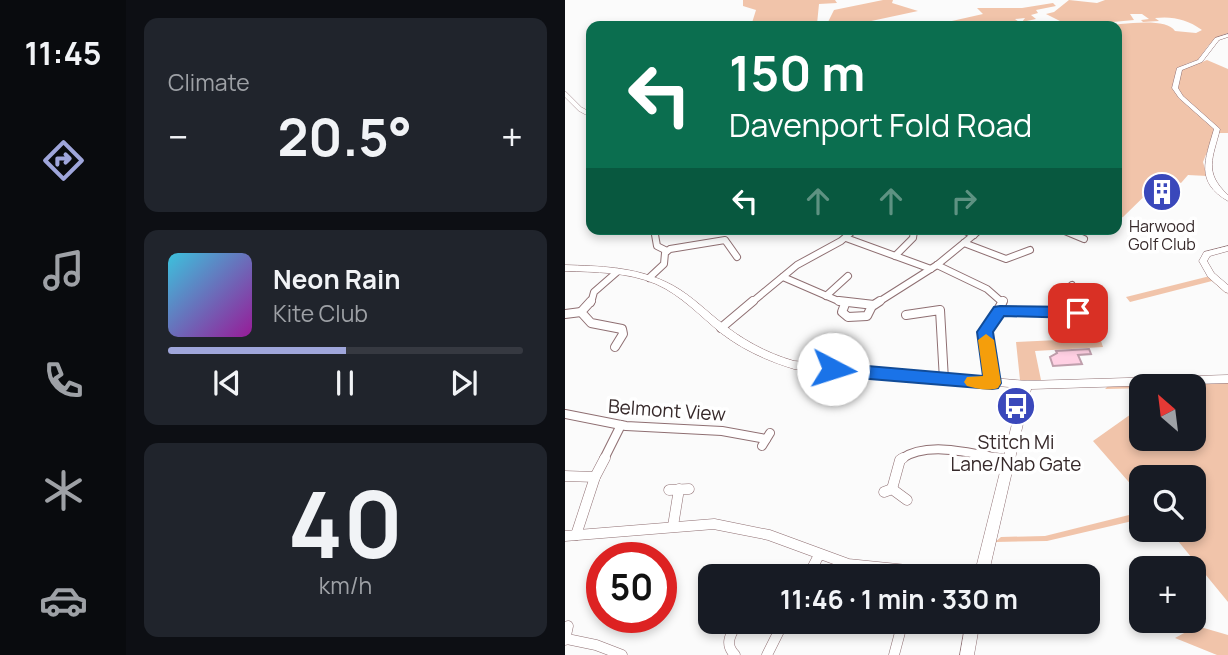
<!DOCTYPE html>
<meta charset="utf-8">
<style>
body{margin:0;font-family:Manrope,sans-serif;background:#20242c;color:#f1f3f6;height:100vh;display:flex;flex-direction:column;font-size:26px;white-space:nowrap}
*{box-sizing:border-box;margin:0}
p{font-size:23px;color:#9ea1a6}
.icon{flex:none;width:38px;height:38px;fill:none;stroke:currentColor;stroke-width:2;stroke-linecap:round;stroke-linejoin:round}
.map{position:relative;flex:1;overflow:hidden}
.side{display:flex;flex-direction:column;gap:18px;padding:18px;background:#0d0f14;width:439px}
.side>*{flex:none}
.banner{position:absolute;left:21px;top:21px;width:536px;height:214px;border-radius:14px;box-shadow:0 4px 10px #0003;background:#0b6e4f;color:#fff;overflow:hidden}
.needle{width:46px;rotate:332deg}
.buttons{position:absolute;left:564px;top:374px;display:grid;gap:14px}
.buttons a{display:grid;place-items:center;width:77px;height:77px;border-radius:14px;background:#171b24;box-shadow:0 4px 10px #0003;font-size:35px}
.speed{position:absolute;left:21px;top:542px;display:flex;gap:14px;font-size:35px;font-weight:700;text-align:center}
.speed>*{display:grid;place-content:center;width:91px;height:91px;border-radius:50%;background:#171b24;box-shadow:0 4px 10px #0003;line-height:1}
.speed .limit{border:10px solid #d22;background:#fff;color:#111}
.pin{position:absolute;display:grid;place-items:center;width:60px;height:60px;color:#fff;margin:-30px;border-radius:14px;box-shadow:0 4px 10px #0006}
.me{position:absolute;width:77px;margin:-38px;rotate:95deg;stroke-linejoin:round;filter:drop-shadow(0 0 5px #0008)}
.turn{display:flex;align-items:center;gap:24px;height:147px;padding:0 28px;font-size:32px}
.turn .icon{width:91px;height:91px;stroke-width:2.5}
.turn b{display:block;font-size:49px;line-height:60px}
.lanes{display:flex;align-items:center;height:66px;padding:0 28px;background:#0003;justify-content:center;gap:35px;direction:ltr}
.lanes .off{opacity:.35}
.big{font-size:52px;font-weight:700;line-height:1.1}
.side .widget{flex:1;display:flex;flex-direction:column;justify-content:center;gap:10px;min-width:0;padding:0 24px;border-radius:14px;background:#20242c}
.side .dial{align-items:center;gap:0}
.dial b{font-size:91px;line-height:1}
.song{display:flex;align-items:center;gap:21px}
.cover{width:84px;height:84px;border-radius:10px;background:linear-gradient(135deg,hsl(190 70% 55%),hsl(300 70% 35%))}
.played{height:7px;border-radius:4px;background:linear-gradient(90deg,#9fa6db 50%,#363941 50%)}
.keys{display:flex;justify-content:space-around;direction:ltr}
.heat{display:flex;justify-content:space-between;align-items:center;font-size:38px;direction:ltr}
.trip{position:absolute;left:133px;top:564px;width:402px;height:70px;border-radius:14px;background:#171b24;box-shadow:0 4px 10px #0003;font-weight:700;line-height:70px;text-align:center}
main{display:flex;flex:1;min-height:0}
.dock{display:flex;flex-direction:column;width:126px;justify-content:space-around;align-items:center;background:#090b0e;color:#9ea1a6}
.dock .icon{width:49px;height:49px}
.dock .active{color:#9fa6db}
.dock b{font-size:32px;color:#f1f3f6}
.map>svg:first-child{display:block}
.green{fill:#f1c4aa}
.building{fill:#ffd0e3;stroke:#bf9fac;stroke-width:2}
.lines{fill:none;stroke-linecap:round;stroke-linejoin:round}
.street-far3-casing{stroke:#8f6f72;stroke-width:5}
.street-far2-casing{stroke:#8f6f72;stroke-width:8}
.street-far1-casing{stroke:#8f6f72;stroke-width:10}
.street-casing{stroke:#8f6f72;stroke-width:11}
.secondary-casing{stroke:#8f6f72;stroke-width:1}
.street-far3{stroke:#fff;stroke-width:4.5}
.street-far2{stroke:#fff;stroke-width:6}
.street-far1{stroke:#fff;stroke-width:8}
.street{stroke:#fff;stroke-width:10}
.secondary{fill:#fff;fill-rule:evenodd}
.route{fill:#1a73e8;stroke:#114b97;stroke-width:2}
.slow{fill:#f59e0b}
.labels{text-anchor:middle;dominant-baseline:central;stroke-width:7;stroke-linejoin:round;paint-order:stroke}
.far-poi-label{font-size:16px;fill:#36292a;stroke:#fff}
.street-label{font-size:19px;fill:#36292a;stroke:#fff}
.poi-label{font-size:19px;fill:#36292a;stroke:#fff}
</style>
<main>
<nav class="dock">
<b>11:45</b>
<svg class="icon active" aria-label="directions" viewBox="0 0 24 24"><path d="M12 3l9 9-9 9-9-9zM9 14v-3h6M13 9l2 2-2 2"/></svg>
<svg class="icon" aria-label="music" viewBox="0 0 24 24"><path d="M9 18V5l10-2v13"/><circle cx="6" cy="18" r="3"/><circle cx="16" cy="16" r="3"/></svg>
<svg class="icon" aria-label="phone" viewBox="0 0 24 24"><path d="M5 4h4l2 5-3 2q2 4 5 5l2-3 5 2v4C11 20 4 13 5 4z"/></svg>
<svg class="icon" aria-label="climate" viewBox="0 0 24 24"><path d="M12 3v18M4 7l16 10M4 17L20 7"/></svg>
<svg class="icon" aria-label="car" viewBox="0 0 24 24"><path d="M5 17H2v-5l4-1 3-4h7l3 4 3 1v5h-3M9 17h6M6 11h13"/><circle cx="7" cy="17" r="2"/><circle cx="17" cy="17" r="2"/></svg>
</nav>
<section class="side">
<div class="widget"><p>Climate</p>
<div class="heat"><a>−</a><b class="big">20.5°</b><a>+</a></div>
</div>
<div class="widget">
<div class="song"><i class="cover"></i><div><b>Neon Rain</b><p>Kite Club</p></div></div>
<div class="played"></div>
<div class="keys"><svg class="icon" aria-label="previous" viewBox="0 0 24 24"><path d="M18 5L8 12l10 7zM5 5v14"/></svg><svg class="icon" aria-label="pause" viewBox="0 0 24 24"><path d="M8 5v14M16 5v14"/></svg><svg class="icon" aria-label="next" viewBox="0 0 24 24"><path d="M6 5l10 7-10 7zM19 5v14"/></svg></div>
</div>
<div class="widget dial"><b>40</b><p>km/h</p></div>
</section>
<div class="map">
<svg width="663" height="655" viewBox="0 0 663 655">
<rect width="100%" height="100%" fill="#fbfbfb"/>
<g class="green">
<path d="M178 0H270L272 3 254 4 252 24 186 26 191 10 178 6Z"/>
<path d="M318 0H328L327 3 353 11 283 26H261L269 10Z"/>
<path d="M504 0 532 3 540 0H663V33C645 39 643 47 633 60L621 64 627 66 642 60 663 69V133H650L638 162 642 176 623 175 616 183 599 177 558 217 551 220V26H535C553 25 601 16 610 31L631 33 637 30C622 19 607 16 590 18L594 21 578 22 576 20 584 19 577 14H565L569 20 505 26 481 14 489 12Z"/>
<path d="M488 3 491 6 471 10 473 13 466 15 471 19 457 22 460 18 450 19 459 26 431 23 435 26H382L378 23 418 14 412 8H457Z"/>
<path d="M645 276 663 295 647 281 565 302 561 297Z"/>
<path d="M535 338 538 347 470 351 476 380H455L451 342Z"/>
<path d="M663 383V602L604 530H628V478H576V496L528 441 576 407V439H628V387L540 389 543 386Z"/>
<path d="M576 512V519L482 541 430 542 436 537 480 536Z"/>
<path d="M632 626 663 635V655H652L610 638Z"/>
</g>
<path class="building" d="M524 349 526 354 513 355 517 364 488 366 485 357 492 353 491 351Z"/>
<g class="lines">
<g class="street-far3-casing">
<path id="street-far3" d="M0 94 15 109 26 115"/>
</g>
<g class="street-far2-casing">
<g id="street-far2">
<path d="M89 229 92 246 102 251"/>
<path d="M396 229 409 235"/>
<path d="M495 229 519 239"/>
<path d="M281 238 366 269"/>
<path d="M399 243 441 259 465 250"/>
<path d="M330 256 348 238 349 231"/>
<path d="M372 265 422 289 438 303"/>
<path d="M218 277 278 303"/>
<path d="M84 278 99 264 100 253 105 249 160 240 172 257"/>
<path d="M507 285 515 303"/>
<path d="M261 296 283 276"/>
<path d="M26 303 29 292 52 272"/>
<path d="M186 303 232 265 276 241 290 229"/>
<path d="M312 303 372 265 416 229"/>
</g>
</g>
<g class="street-far1-casing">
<g id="street-far1">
<path d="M26 301 16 312 26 323 57 329 58 334 50 347"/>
<path d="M274 301 309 305 315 301"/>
<path d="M280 304 277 312 283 317 302 316 307 306"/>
<path d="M435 311 513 313 517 308 514 301"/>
<path d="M0 314 16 312"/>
<path d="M341 315 375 310 379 380"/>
<path d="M156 328 188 301"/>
<path d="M427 383 420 332 438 301"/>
<path d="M0 414 61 426 157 431 201 439"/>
<path d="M197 446 205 433"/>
<path d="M39 459 56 425"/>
<path d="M336 459C363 440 409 454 439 459"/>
</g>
</g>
<g class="street-casing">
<g id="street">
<path d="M430 458 443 460"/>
<path d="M0 476 30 477"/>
<path d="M327 489 335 460 338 458"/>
<path d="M104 490 124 489"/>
<path d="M319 492 327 489 342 500"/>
<path d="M108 526 114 489"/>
<path d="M11 535 30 477 40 458"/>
<path d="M0 536 149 524 204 535 283 564 342 570 366 576"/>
<path d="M243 576 254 555"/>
<path d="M2 639 31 645 57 655"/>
<path d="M0 640 3 626"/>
<path d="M170 655C158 643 167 633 173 621"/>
<path d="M202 655 219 621"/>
<path d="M329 655 338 621"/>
</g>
</g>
<g class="secondary-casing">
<g id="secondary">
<path d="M663 34V37L654 40 637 62 617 70 613 88 618 96 655 129C648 158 638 172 663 195V201C630 182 640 160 649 129L614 98 607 88 612 68 633 60 650 38Z"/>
<path d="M663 246V251L645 256 642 261 649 273 663 285V293L660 292 643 277 634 261 639 252Z"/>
<path d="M0 265C34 266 70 267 101 282 121 291 137 307 153 320 176 339 201 353 229 361L462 381 663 375V383L466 389 423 576H409L456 388 229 369C203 361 178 350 156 333 135 316 116 295 91 284 63 272 30 272 0 271Z"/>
<path d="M401 621H415L409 655H395Z"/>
</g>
</g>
<use href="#street-far3" class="street-far3"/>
<use href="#street-far2" class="street-far2"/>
<use href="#street-far1" class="street-far1"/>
<use href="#street" class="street"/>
<use href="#secondary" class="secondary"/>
</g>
<path class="route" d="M435 306 513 307 521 313 513 318 439 316 428 332 436 383 433 388 427 389 268 376 259 369 268 363 418 376 412 332 429 307Z"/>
<path class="slow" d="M421 334 429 340 436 383 433 388C424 391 412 389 402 386L399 382 402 377 418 376 413 340Z"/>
<defs>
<g id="building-disc" transform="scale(2.0125)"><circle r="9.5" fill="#3a48bb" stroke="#fff"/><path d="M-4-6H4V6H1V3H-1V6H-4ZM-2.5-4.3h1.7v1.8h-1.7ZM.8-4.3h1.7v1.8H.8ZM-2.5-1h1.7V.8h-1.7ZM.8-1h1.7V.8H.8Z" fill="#fff"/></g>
<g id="bus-disc" transform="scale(2.0125)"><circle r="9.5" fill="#3a48bb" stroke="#fff"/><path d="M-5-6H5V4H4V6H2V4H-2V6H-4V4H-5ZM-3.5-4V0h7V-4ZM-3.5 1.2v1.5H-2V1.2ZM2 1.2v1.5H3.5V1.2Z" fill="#fff"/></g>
</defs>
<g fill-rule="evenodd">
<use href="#building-disc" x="597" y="192"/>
<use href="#bus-disc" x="451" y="406"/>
</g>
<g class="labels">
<g class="far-poi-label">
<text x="597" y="226">Harwood<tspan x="597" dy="18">Golf Club</tspan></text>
</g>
<g class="street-label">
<text transform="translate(102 410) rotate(4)">Belmont View</text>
</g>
<g class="poi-label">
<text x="451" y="442">Stitch Mi<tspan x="451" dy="22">Lane/Nab Gate</tspan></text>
</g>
</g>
</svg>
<div class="buttons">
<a><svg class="needle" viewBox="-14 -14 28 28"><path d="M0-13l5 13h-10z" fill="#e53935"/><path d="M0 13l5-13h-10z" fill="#9ea1a6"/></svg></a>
<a><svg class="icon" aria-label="search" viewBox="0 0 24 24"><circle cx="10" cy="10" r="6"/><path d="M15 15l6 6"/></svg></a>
<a>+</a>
</div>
<div class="speed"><div class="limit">50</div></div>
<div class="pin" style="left:513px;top:313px;background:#d93025"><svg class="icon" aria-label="arrive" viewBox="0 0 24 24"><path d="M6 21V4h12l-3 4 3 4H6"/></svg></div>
<svg class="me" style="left:268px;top:369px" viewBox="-20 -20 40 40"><circle r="19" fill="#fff"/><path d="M0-13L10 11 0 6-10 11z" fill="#1a73e8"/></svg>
<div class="trip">11:46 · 1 min · 330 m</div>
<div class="banner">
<div class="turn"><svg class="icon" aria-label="left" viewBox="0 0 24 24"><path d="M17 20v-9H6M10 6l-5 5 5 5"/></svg><div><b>150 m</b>Davenport Fold Road</div></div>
<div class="lanes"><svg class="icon" aria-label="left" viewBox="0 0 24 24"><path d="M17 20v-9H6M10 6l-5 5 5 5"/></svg><svg class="icon off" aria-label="ahead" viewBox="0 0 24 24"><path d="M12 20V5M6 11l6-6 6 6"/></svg><svg class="icon off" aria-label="ahead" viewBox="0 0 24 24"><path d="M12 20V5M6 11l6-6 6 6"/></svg><svg class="icon off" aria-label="right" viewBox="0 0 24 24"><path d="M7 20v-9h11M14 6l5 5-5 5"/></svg></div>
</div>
</div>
</main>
